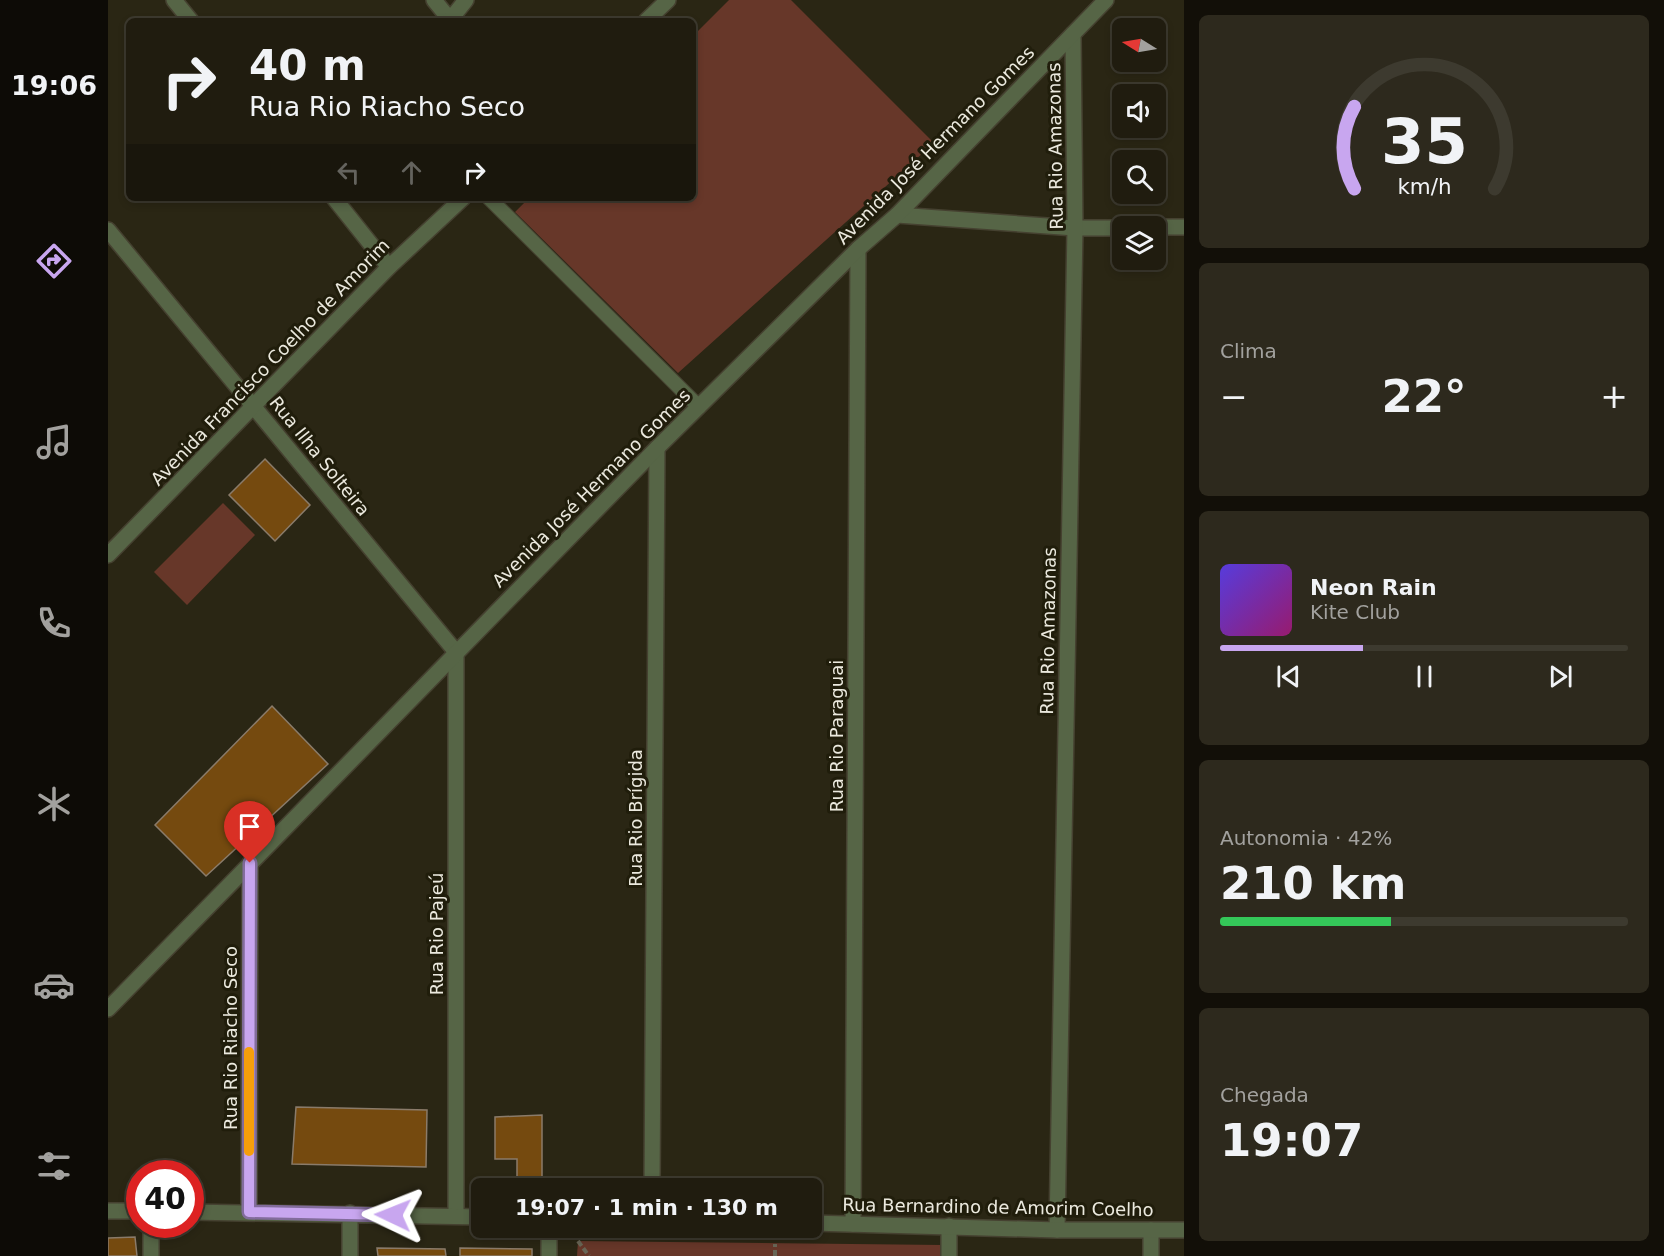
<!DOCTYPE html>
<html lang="pt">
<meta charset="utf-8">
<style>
body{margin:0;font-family:"DejaVu Sans",sans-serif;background:#2d291d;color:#f1f3f6;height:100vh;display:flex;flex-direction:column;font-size:22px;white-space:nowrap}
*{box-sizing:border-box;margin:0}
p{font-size:20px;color:#a2a19e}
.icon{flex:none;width:33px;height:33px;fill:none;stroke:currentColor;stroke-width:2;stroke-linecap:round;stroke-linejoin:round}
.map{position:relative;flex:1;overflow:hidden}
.panel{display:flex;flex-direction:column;gap:15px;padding:15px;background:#120f08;width:480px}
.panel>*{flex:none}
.hud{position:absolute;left:18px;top:18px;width:570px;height:183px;border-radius:9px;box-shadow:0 3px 9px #0003,0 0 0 2px #3d3a2f;background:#201c0f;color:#f1f3f6;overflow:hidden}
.needle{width:39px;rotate:281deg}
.controls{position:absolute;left:1004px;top:18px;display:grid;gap:12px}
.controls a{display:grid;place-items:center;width:54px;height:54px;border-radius:9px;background:#201c0f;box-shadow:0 3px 9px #0003,0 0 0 2px #3d3a2f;font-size:30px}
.speed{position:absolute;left:18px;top:1160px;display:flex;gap:12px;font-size:30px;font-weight:700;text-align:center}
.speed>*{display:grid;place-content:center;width:78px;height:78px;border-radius:50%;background:#201c0f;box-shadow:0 3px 9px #0003,0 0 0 2px #3d3a2f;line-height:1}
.speed .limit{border:9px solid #d22;background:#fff;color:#111}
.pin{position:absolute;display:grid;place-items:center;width:51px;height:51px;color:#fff;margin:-62px -26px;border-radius:50% 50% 50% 0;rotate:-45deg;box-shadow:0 0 6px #0007}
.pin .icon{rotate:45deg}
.me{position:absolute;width:66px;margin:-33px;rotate:272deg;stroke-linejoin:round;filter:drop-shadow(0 0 4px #0008)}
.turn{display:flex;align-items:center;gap:21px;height:126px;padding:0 24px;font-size:27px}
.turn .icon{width:78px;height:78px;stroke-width:2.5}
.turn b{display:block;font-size:42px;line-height:51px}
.lanes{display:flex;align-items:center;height:57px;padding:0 24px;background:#0003;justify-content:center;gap:30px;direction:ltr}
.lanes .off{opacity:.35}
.big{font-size:45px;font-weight:800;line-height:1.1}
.panel .widget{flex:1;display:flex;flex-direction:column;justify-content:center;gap:9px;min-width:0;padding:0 21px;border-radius:9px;background:#2d291d}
.panel .dial{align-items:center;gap:0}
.dial svg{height:156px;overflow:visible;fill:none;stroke:#3d3a2f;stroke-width:7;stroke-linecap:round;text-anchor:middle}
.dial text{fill:#f1f3f6;stroke:none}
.song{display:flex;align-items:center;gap:18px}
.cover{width:72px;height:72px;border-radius:9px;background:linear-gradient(135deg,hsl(250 70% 55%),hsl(320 70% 35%))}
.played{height:6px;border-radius:3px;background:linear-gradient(90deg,#c8a6ef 35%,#3d3a2f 35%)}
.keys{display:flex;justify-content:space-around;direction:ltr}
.heat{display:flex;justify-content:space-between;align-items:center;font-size:33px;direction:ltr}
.charge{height:9px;border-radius:4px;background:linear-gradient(90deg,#34c759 42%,#3d3a2f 0)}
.trip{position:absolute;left:363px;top:1178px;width:351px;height:60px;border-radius:9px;background:#201c0f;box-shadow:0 3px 9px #0003,0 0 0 2px #3d3a2f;font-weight:800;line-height:60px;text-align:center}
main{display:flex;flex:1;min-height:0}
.menu{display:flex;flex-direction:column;width:108px;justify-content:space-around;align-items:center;background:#0d0b06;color:#a2a19e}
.menu .icon{width:42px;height:42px}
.menu .on{color:#c8a6ef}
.menu b{font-size:27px;color:#f1f3f6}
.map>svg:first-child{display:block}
.green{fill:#673729}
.building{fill:#754a0f;stroke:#8a7b6a;stroke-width:1.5}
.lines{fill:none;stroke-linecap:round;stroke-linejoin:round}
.service-casing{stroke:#454130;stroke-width:16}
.minor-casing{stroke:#454130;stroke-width:18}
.tertiary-casing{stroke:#454130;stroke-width:18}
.path{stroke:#696656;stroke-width:4;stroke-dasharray:6 3;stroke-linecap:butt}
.service{stroke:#566546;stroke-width:14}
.minor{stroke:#566546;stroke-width:15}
.tertiary{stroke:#566546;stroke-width:15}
.route-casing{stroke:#826c9b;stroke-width:15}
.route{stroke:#c8a6ef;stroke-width:10}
.slow{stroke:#f59e0b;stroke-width:10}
.labels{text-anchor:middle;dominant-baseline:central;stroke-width:6;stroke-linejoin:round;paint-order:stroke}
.street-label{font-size:18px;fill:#ebe9de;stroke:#201d0b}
</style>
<main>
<nav class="menu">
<b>19:06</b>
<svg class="icon on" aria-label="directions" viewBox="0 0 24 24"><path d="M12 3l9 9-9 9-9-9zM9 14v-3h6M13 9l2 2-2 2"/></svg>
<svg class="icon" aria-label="music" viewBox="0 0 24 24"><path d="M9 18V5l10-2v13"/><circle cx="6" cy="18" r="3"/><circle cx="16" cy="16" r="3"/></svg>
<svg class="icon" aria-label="phone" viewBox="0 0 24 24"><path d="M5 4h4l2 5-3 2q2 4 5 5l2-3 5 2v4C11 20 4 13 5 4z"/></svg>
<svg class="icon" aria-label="climate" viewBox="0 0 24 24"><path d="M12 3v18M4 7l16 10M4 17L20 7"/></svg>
<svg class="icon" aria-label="car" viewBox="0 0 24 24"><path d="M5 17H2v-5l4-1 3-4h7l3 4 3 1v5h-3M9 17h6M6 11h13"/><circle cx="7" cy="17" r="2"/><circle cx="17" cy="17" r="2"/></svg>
<svg class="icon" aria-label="filters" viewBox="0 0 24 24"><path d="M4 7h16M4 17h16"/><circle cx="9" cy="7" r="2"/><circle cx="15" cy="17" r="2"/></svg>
</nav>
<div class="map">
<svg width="1076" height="1256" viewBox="0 0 1076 1256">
<rect width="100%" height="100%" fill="#2a2614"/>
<g class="green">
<path d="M621 0H683L826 143 570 373 407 212 421 198H585V36Z"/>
<path d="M115 503 147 535 79 605 46 572Z"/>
<path d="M470 1241 835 1245V1256H469Z"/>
</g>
<g class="building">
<path d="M157 459 202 505 167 541 121 495Z"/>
<path d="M164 706 220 764 98 876 47 825Z"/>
<path d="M188 1107 319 1110 318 1167 184 1164Z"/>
<path d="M434 1115V1184L409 1181V1159H387V1117Z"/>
<path d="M27 1237 29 1256H0V1238Z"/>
<path d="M269 1248 337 1249 338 1256H270Z"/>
<path d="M352 1248 424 1249V1256H352Z"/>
</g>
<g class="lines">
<g class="service-casing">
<path id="service" d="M381 198 591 407"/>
</g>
<g class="minor-casing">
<g id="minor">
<path d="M66 0 83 21"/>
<path d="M326 0 343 21"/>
<path d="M342 20 358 0"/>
<path d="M226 198 281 267"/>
<path d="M789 215 967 228H1014"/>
<path d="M1047 227H1076"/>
<path d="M0 230 348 652V1216"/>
<path d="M544 1188 549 448"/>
<path d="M141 1212 142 863"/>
<path d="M745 1224 750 249"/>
<path d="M949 1230 967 228 965 34"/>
<path d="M43 1256V1224"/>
<path d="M242 1256V1213"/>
<path d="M441 1256V1227"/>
<path d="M841 1256V1226"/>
<path d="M1043 1256V1230"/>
</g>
</g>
<g class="tertiary-casing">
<g id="tertiary">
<path d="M538 21 560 0"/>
<path d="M0 555 281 267 355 198"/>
<path d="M0 1009 549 448 750 249 789 215 998 0"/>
<path d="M0 1211H32"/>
<path d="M82 1212 374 1217"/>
<path d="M704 1223 949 1230H1076"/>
</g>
</g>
<g class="path">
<path d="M470 1241 481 1256"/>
<path d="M667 1256V1244"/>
</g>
<use href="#service" class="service"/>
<use href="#minor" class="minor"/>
<use href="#tertiary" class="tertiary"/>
</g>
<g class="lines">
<g class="route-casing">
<path id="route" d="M142 863 141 1212 285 1215"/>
</g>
<use href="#route" class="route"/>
<path class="slow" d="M141 1151V1052"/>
</g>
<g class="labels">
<g class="street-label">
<text transform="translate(827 145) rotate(-45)">Avenida José Hermano Gomes</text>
<text transform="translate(947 146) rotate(-91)">Rua Rio Amazonas</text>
<text transform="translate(162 362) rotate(-46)">Avenida Francisco Coelho de Amorim</text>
<text transform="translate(212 456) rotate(51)">Rua Ilha Solteira</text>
<text transform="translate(483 488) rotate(-45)">Avenida José Hermano Gomes</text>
<text transform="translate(940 631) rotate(-89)">Rua Rio Amazonas</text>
<text transform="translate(728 736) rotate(-90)">Rua Rio Paraguai</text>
<text transform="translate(527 818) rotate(-90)">Rua Rio Brígida</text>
<text transform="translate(328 934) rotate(-90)">Rua Rio Pajeú</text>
<text transform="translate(122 1038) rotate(-90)">Rua Rio Riacho Seco</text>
<text transform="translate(890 1207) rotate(1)">Rua Bernardino de Amorim Coelho</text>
</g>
</g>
</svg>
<div class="controls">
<a><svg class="needle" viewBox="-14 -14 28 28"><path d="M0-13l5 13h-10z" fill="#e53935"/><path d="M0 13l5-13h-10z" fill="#a2a19e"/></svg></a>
<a><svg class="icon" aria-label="sound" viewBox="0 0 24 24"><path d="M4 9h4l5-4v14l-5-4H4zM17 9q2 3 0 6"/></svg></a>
<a><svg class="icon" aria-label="search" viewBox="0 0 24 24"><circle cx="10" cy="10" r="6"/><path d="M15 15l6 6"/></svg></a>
<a><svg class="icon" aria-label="layers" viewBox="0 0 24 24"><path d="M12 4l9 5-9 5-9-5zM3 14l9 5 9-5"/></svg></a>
</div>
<div class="speed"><div class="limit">40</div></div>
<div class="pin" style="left:142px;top:863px;background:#d93025"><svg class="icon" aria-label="arrive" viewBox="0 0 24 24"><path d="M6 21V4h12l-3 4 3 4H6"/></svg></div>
<svg class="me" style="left:285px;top:1215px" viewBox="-20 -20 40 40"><path d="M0-17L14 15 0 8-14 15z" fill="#c8a6ef" stroke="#fff" stroke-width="4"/></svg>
<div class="trip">19:07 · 1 min · 130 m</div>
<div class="hud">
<div class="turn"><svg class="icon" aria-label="right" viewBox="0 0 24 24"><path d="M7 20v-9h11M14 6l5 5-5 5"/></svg><div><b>40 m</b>Rua Rio Riacho Seco</div></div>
<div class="lanes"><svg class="icon off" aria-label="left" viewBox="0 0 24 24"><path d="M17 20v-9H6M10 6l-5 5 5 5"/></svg><svg class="icon off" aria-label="ahead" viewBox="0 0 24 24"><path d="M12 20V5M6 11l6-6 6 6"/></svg><svg class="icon" aria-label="right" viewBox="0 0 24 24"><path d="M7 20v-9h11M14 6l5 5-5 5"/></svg></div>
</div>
</div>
<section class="panel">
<div class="widget dial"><svg viewBox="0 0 100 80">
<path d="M14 69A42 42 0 1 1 86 69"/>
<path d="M14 69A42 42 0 0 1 14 27" stroke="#c8a6ef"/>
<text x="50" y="56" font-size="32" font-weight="700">35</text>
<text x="50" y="72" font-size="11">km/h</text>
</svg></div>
<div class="widget"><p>Clima</p>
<div class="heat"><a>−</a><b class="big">22°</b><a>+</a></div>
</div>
<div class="widget">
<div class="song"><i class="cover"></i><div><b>Neon Rain</b><p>Kite Club</p></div></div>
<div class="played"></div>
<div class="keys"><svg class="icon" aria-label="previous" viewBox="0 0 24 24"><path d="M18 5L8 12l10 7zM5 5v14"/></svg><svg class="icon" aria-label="pause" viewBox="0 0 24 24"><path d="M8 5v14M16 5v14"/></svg><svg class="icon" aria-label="next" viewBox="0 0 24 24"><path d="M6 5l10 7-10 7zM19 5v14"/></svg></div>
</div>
<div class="widget"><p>Autonomia · 42%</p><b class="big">210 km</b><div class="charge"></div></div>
<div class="widget"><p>Chegada</p><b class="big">19:07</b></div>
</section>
</main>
